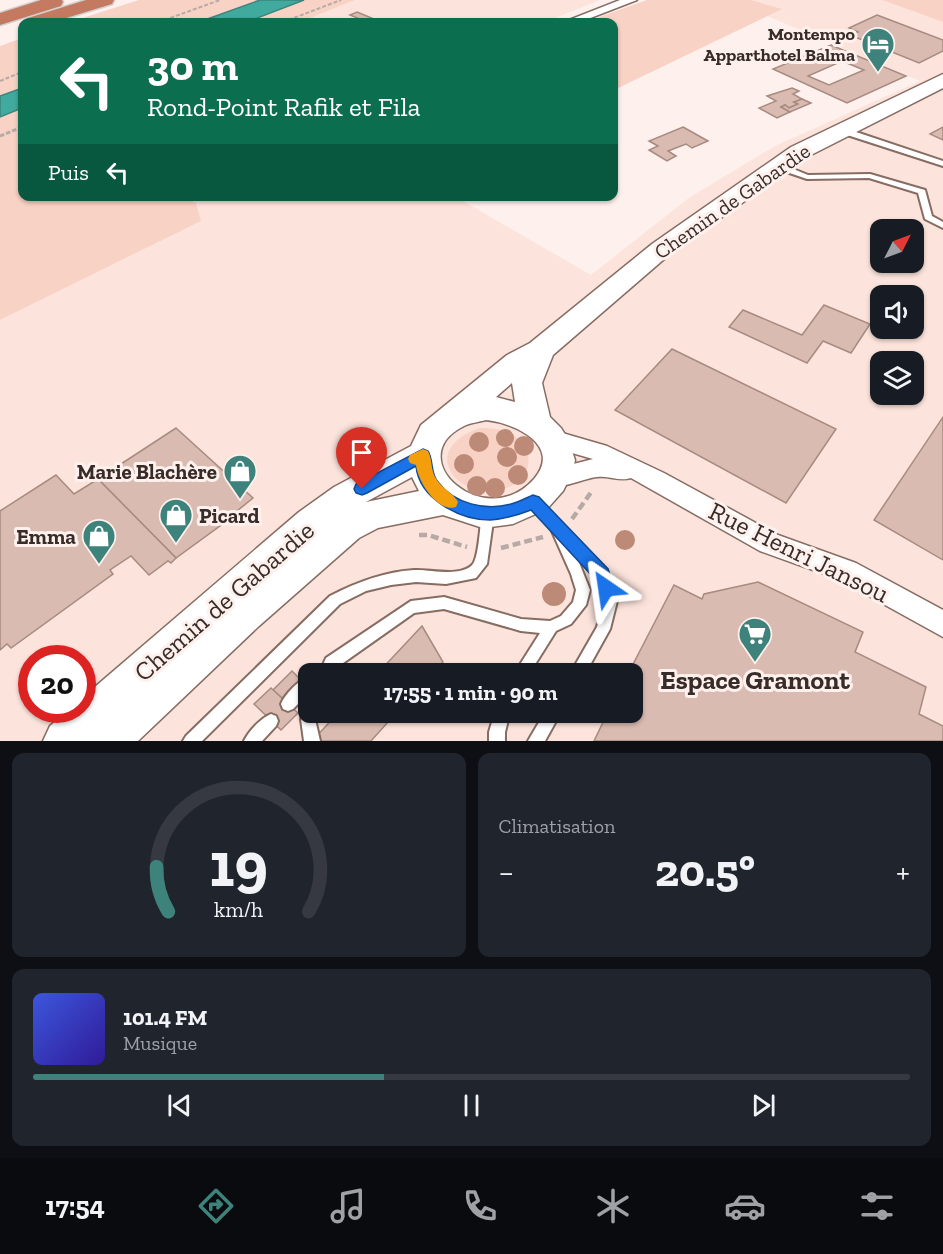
<!DOCTYPE html>
<html lang="fr">
<meta charset="utf-8">
<style>
body{margin:0;font-family:"Zilla Slab",serif;background:#20242c;color:#f1f3f6;height:100vh;display:flex;flex-direction:column;font-size:22px;white-space:nowrap}
*{box-sizing:border-box;margin:0}
p{font-size:20px;color:#9ea1a6}
.icon{flex:none;width:33px;height:33px;fill:none;stroke:currentColor;stroke-width:2;stroke-linecap:round;stroke-linejoin:round}
.map{position:relative;height:741px;overflow:hidden}
.side{display:flex;flex-direction:column;gap:12px;padding:12px;background:#0d0f14;flex:1}
.side>*{flex:none}
.guide{position:absolute;left:18px;top:18px;width:600px;height:183px;border-radius:12px;box-shadow:0 2px 4px #0004;background:#0b6e4f;color:#fff;overflow:hidden}
.needle{width:39px;rotate:48deg}
.controls{position:absolute;left:870px;top:219px;display:grid;gap:12px}
.controls a{display:grid;place-items:center;width:54px;height:54px;border-radius:12px;background:#171b24;box-shadow:0 2px 4px #0004;font-size:30px}
.speed{position:absolute;left:18px;top:645px;display:flex;gap:12px;font-size:30px;font-weight:700;text-align:center}
.speed>*{display:grid;place-content:center;width:78px;height:78px;border-radius:50%;background:#171b24;box-shadow:0 2px 4px #0004;line-height:1}
.speed .limit{border:9px solid #d22;background:#fff;color:#111}
.pin{position:absolute;display:grid;place-items:center;width:51px;height:51px;color:#fff;margin:-62px -26px;border-radius:50% 50% 50% 0;rotate:-45deg;box-shadow:0 0 6px #0007}
.pin .icon{rotate:45deg}
.me{position:absolute;width:66px;margin:-33px;rotate:328deg;stroke-linejoin:round;filter:drop-shadow(0 0 4px #0008)}
.turn{display:flex;align-items:center;gap:21px;height:126px;padding:0 30px;font-size:27px}
.turn .icon{width:78px;height:78px;stroke-width:2.5}
.turn b{display:block;font-size:42px;line-height:51px}
.then{display:flex;align-items:center;height:57px;padding:0 30px;background:#0003;gap:12px;font-size:22px}
.big{font-size:45px;font-weight:700;line-height:1.1}
.side .tile{flex:1;display:flex;flex-direction:column;justify-content:center;gap:9px;min-width:0;padding:0 21px;border-radius:12px;background:#20242c}
.side .dial{align-items:center;gap:0}
.dial svg{height:156px;overflow:visible;fill:none;stroke:#363941;stroke-width:7;stroke-linecap:round;text-anchor:middle}
.dial text{fill:#f1f3f6;stroke:none}
.song{display:flex;align-items:center;gap:18px}
.cover{width:72px;height:72px;border-radius:9px;background:linear-gradient(135deg,hsl(230 70% 55%),hsl(250 70% 35%))}
.played{height:6px;border-radius:3px;background:linear-gradient(90deg,#3d837b 40%,#363941 40%)}
.keys{display:flex;justify-content:space-around;direction:ltr}
.heat{display:flex;justify-content:space-between;align-items:center;font-size:33px;direction:ltr}
.side .tiles{flex:1;display:grid;gap:12px;grid-template-columns:1fr 1fr}
.tile:last-child{grid-column:span 2}
.trip{position:absolute;left:298px;top:663px;width:345px;height:60px;border-radius:12px;background:#171b24;box-shadow:0 2px 4px #0004;font-weight:700;line-height:60px;text-align:center}
.tab-bar{display:flex;height:96px;justify-content:space-around;align-items:center;background:#090b0e;color:#9ea1a6}
.tab-bar .icon{width:42px;height:42px}
.tab-bar .selected{color:#3d837b}
.tab-bar b{font-size:27px;color:#f1f3f6}
.map>svg:first-child{display:block}
.built{fill:#fce4dc;fill-rule:evenodd}
.green{fill:#f7d2c5}
.water{fill:#41aa9f;stroke:#3e847b;stroke-width:1.5}
.building{fill:#dabbb1;stroke:#a78b80;stroke-width:1.5;fill-rule:evenodd}
.lines{fill:none;stroke-linecap:round;stroke-linejoin:round}
.lane-casing{stroke:#876c62;stroke-width:4}
.street-casing{stroke:#876c62;stroke-width:3}
.secondary-casing{stroke:#876c62;stroke-width:3}
.highway-casing{stroke:#d3d1d0;stroke-width:3}
.path-far2{stroke:#b7aaa6;stroke-width:2;stroke-dasharray:4 2;stroke-linecap:butt}
.path-far1{stroke:#b7aaa6;stroke-width:3;stroke-dasharray:4.5 2;stroke-linecap:butt}
.path{stroke:#b7aaa6;stroke-width:4.5;stroke-dasharray:8 4;stroke-linecap:butt}
.lane{fill:#fff;fill-rule:evenodd}
.street{fill:#fff;fill-rule:evenodd}
.secondary{fill:#fff;fill-rule:evenodd}
.highway{fill:#c47a60;fill-rule:evenodd}
.tree{fill:#bd8a77}
.route{fill:#1a73e8;stroke:#114b97;stroke-width:1.5}
.slow{fill:#f59e0b}
.labels{text-anchor:middle;dominant-baseline:central;stroke-width:6;stroke-linejoin:round;paint-order:stroke}
.far-poi-label{font-size:18px;font-weight:bold;fill:#382c28;stroke:#fef1ed;text-anchor:end}
.street-label{font-size:21px;fill:#382c28;stroke:#fef1ed}
.poi-label{font-size:21px;font-weight:bold;fill:#382c28;stroke:#fef1ed;text-anchor:end}
.near-street-label{font-size:26px;fill:#382c28;stroke:#fef1ed}
.near-poi-label{font-size:26px;font-weight:bold;fill:#382c28;stroke:#fef1ed}
</style>
<div class="map">
<svg width="943" height="741" viewBox="0 0 943 741">
<rect width="100%" height="100%" fill="#fef1ed"/>
<g class="built">
<path d="M355 0H600L545 22H300Z"/>
<path d="M751 0H882L943 22V741H0V320L201 221 196 204 182 197H456L591 275 690 197 775 146 920 81 767 16 781 9ZM880 230H914V262H880ZM880 296H914V328H880ZM880 362H914V394H880ZM32 658H82V710H32ZM309 674H633V712H309Z"/>
</g>
<g class="green">
<path d="M139 0H260L199 22H70Z"/>
<path d="M304 0H355L300 22H247Z"/>
<path d="M647 0H751L782 9 614 90V22H585Z"/>
<path d="M882 0H943V22Z"/>
<path d="M22 38V88L0 96V46Z"/>
<path d="M22 108V196H182L196 203 201 221 0 320V117Z"/>
<path d="M480 428C549 427 540 498 481 490 470 489 459 483 453 475 436 452 460 434 480 428Z"/>
</g>
<g class="water">
<path d="M260 0H304L247 22H199Z"/>
<path d="M22 88V108L0 117V96Z"/>
</g>
<g class="building">
<path d="M357 12 374 19 367 22 350 15Z"/>
<path d="M877 15 943 40V51L919 63 850 35 858 32 849 28Z"/>
<path d="M831 45 906 76 847 103 773 69ZM842 61 864 70 829 85 808 76Z"/>
<path d="M792 88 799 91 793 94 802 99 794 102 798 104 789 108 785 105 781 107 790 112 777 118 759 108 776 101 767 96Z"/>
<path d="M802 99 811 103 790 112 781 107 785 105 789 108 798 104 794 102Z"/>
<path d="M683 127 708 141 692 148 686 144 668 151 676 156 667 161 649 150 658 146 649 141Z"/>
<path d="M943 127V140L930 134Z"/>
<path d="M824 305 870 324 851 353 823 341 807 363 729 327 743 310 802 335Z"/>
<path d="M672 349 836 429 786 503 615 410Z"/>
<path d="M943 417V560L874 520Z"/>
<path d="M176 428 253 498 237 511 239 512 176 558 98 479Z"/>
<path d="M56 475 74 494 98 479 176 558 171 563 168 561 149 575 131 556 110 570 113 574 11 648 7 644 0 650V511Z"/>
<path d="M758 582 863 632 855 652 926 687 919 714 943 726V741H594L608 712H633V674H628L674 585 702 599 704 594Z"/>
<path d="M422 626 443 662 433 674H377Z"/>
<path d="M292 671 301 680 282 698 273 690Z"/>
<path d="M271 688 298 713 281 730 254 704Z"/>
<path d="M339 712H397L371 741H312Z"/>
</g>
<g class="lines">
<g class="lane-casing">
<g id="lane">
<path d="M838 128H844L943 161V166L838 132Z"/>
<path d="M775 164H781L808 175 870 174 925 190 932 216 943 222V228L925 219 918 193 869 178 807 179 775 168Z"/>
<path d="M533 497 537 498 607 570 617 601 610 629 585 674H570L597 627 603 601 596 577 576 555 590 590 586 605 571 624 556 631 529 674H514L540 633 521 631 444 609 414 613 336 668 333 674H319L326 658 411 601 444 597 521 619 550 621 561 616 573 602 576 590 571 574 551 529 527 502 529 498Z"/>
<path d="M488 509 492 510 494 514 487 564 476 578 446 584 416 582 391 585 366 591 340 604 202 741H183L186 736 330 596C357 582 384 572 414 570 430 569 461 578 473 564 479 556 480 525 482 514L484 510Z"/>
<path d="M309 676V693L293 709 288 711 283 709 281 704C285 694 299 680 309 676Z"/>
<path d="M309 705V712H318L315 719 320 741H304L301 719 306 707Z"/>
<path d="M495 712H510L505 732V741H489V732Z"/>
<path d="M545 712H561L545 741H528Z"/>
<path d="M271 714 276 716 278 721 276 726 262 741H244C249 731 261 718 271 714Z"/>
</g>
</g>
<g class="street-casing">
<g id="street">
<path d="M620 0H637L580 22H564Z"/>
<path d="M552 430 607 446 664 473 778 535 856 563 943 610V637L838 579 760 551 631 478C619 482 609 475 597 477 580 479 563 490 546 485L542 478 546 471 593 459 544 445 541 439 544 433Z"/>
</g>
</g>
<g class="secondary-casing">
<path id="secondary" d="M943 74V88L807 157 670 254 553 355 542 383 550 417 561 428 568 439 575 460 573 471 563 491 547 509 513 524 483 528 443 515 378 528 359 538 259 626 138 741H43L50 726 69 710H82V698L299 512 334 487 411 446 421 425 507 355 530 343 652 244 791 147ZM512 383 515 402 496 397ZM486 420C514 423 563 445 534 479 485 534 399 458 464 426 470 423 479 422 486 420ZM412 477 419 491 366 502Z"/>
</g>
<g class="highway-casing">
<g id="highway">
<path d="M41 0H62L63 2 61 6 0 25V13Z"/>
<path d="M86 0H114L112 4 53 22H25L28 18Z"/>
</g>
</g>
<g class="path-far2">
<path d="M159 22 220 0"/>
<path d="M283 22 341 0"/>
<path d="M0 81 22 72"/>
</g>
<path class="path-far1" d="M0 136 22 127"/>
<g class="path">
<path d="M572 519 592 491"/>
<path d="M419 535H428L467 547"/>
<path d="M501 548 543 537"/>
</g>
<use href="#lane" class="lane"/>
<use href="#street" class="street"/>
<use href="#secondary" class="secondary"/>
<use href="#highway" class="highway"/>
</g>
<g class="tree">
<circle cx="505" cy="438" r="9"/>
<circle cx="479" cy="442" r="10"/>
<circle cx="524" cy="446" r="10"/>
<circle cx="507" cy="457" r="10"/>
<circle cx="464" cy="464" r="10"/>
<circle cx="518" cy="475" r="10"/>
<circle cx="477" cy="486" r="10"/>
<circle cx="495" cy="488" r="10"/>
<circle cx="625" cy="540" r="10"/>
<circle cx="554" cy="594" r="12"/>
</g>
<path class="route" d="M423 449 428 451C434 461 430 473 438 482 454 504 486 511 511 504 519 502 526 498 533 495L539 497 608 569 614 588 612 593 606 595 600 593 594 578 531 510C518 515 505 519 490 520 460 520 419 499 416 466L367 493 362 495 356 493 354 489 356 484Z"/>
<path class="slow" d="M423 449 428 451C433 461 430 471 437 480 443 489 453 493 458 502L456 507C437 513 418 481 416 465L410 463 408 459 410 455Z"/>
<defs>
<g id="hotel-pin" transform="scale(1.725)"><path d="M0 17L-7.5 6A9.5 9.5 0 1 1 7.5 6Z" fill="#3d837b" stroke="#fef1ed"/><path d="M-6-4.5h1.5V1H6V5H4.5V3h-9V5H-6ZM-4 0a1.8 1.8 0 1 1 3.6 0ZM.5 0V-2.5h3Q6-2.5 6 0Z" fill="#fff"/></g>
<g id="shop-pin" transform="scale(1.725)"><path d="M0 17L-7.5 6A9.5 9.5 0 1 1 7.5 6Z" fill="#3d837b" stroke="#fef1ed"/><path d="M-5-2.5h2.3a2.7 3.5 0 0 1 5.4 0H5L5.5 6h-11ZM-1.5-2.5h3a1.5 2.3 0 0 0-3 0Z" fill="#fff"/></g>
<g id="supermarket-pin" transform="scale(1.725)"><path d="M0 17L-7.5 6A9.5 9.5 0 1 1 7.5 6Z" fill="#3d837b" stroke="#fef1ed"/><path d="M-6-5.5h2.5l.6 2H6L4.5 2H-2.5L-4.4-4H-6ZM-1.5 3.2a1.3 1.3 0 1 0 .1 0ZM3 3.2a1.3 1.3 0 1 0 .1 0Z" fill="#fff"/></g>
</defs>
<g fill-rule="evenodd">
<use href="#hotel-pin" x="878" y="44"/>
<use href="#shop-pin" x="240" y="471"/>
<use href="#shop-pin" x="176" y="515"/>
<use href="#shop-pin" x="99" y="536"/>
<use href="#supermarket-pin" x="755" y="634"/>
</g>
<g class="labels">
<g class="far-poi-label">
<text x="855" y="34">Montempo<tspan x="855" dy="21">Apparthotel Balma</tspan></text>
</g>
<g class="street-label">
<text transform="translate(732 201) rotate(-35)">Chemin de Gabardie</text>
</g>
<g class="poi-label">
<text x="217" y="471">Marie Blachère</text>
<text x="199" y="515" text-anchor="start">Picard</text>
<text x="76" y="536">Emma</text>
</g>
<g class="near-street-label">
<text transform="translate(799 552) rotate(26)">Rue Henri Jansou</text>
<text transform="translate(224 601) rotate(-41)">Chemin de Gabardie</text>
</g>
<g class="near-poi-label">
<text x="755" y="680">Espace Gramont</text>
</g>
</g>
</svg>
<div class="controls">
<a><svg class="needle" viewBox="-14 -14 28 28"><path d="M0-13l5 13h-10z" fill="#e53935"/><path d="M0 13l5-13h-10z" fill="#9ea1a6"/></svg></a>
<a><svg class="icon" aria-label="sound" viewBox="0 0 24 24"><path d="M4 9h4l5-4v14l-5-4H4zM17 9q2 3 0 6"/></svg></a>
<a><svg class="icon" aria-label="layers" viewBox="0 0 24 24"><path d="M12 4l9 5-9 5-9-5zM3 14l9 5 9-5"/></svg></a>
</div>
<div class="speed"><div class="limit">20</div></div>
<div class="pin" style="left:362px;top:489px;background:#d93025"><svg class="icon" aria-label="arrive" viewBox="0 0 24 24"><path d="M6 21V4h12l-3 4 3 4H6"/></svg></div>
<svg class="me" style="left:606px;top:588px" viewBox="-20 -20 40 40"><path d="M0-17L14 15 0 8-14 15z" fill="#1a73e8" stroke="#fff" stroke-width="4"/></svg>
<div class="trip">17:55 · 1 min · 90 m</div>
<div class="guide">
<div class="turn"><svg class="icon" aria-label="left" viewBox="0 0 24 24"><path d="M17 20v-9H6M10 6l-5 5 5 5"/></svg><div><b>30 m</b>Rond-Point Rafik et Fila</div></div>
<div class="then">Puis<svg class="icon" aria-label="left" viewBox="0 0 24 24"><path d="M17 20v-9H6M10 6l-5 5 5 5"/></svg></div>
</div>
</div>
<section class="side">
<div class="tiles">
<div class="tile dial"><svg viewBox="0 0 100 80">
<path d="M14 69A42 42 0 1 1 86 69"/>
<path d="M14 69A42 42 0 0 1 8 46" stroke="#3d837b"/>
<text x="50" y="56" font-size="32" font-weight="700">19</text>
<text x="50" y="72" font-size="11">km/h</text>
</svg></div>
<div class="tile"><p>Climatisation</p>
<div class="heat"><a>−</a><b class="big">20.5°</b><a>+</a></div>
</div>
<div class="tile">
<div class="song"><i class="cover"></i><div><b>101.4 FM</b><p>Musique</p></div></div>
<div class="played"></div>
<div class="keys"><svg class="icon" aria-label="previous" viewBox="0 0 24 24"><path d="M18 5L8 12l10 7zM5 5v14"/></svg><svg class="icon" aria-label="pause" viewBox="0 0 24 24"><path d="M8 5v14M16 5v14"/></svg><svg class="icon" aria-label="next" viewBox="0 0 24 24"><path d="M6 5l10 7-10 7zM19 5v14"/></svg></div>
</div>
</div>
</section>
<nav class="tab-bar">
<b>17:54</b>
<svg class="icon selected" aria-label="directions" viewBox="0 0 24 24"><path d="M12 3l9 9-9 9-9-9zM9 14v-3h6M13 9l2 2-2 2"/></svg>
<svg class="icon" aria-label="music" viewBox="0 0 24 24"><path d="M9 18V5l10-2v13"/><circle cx="6" cy="18" r="3"/><circle cx="16" cy="16" r="3"/></svg>
<svg class="icon" aria-label="phone" viewBox="0 0 24 24"><path d="M5 4h4l2 5-3 2q2 4 5 5l2-3 5 2v4C11 20 4 13 5 4z"/></svg>
<svg class="icon" aria-label="climate" viewBox="0 0 24 24"><path d="M12 3v18M4 7l16 10M4 17L20 7"/></svg>
<svg class="icon" aria-label="car" viewBox="0 0 24 24"><path d="M5 17H2v-5l4-1 3-4h7l3 4 3 1v5h-3M9 17h6M6 11h13"/><circle cx="7" cy="17" r="2"/><circle cx="17" cy="17" r="2"/></svg>
<svg class="icon" aria-label="filters" viewBox="0 0 24 24"><path d="M4 7h16M4 17h16"/><circle cx="9" cy="7" r="2"/><circle cx="15" cy="17" r="2"/></svg>
</nav>
